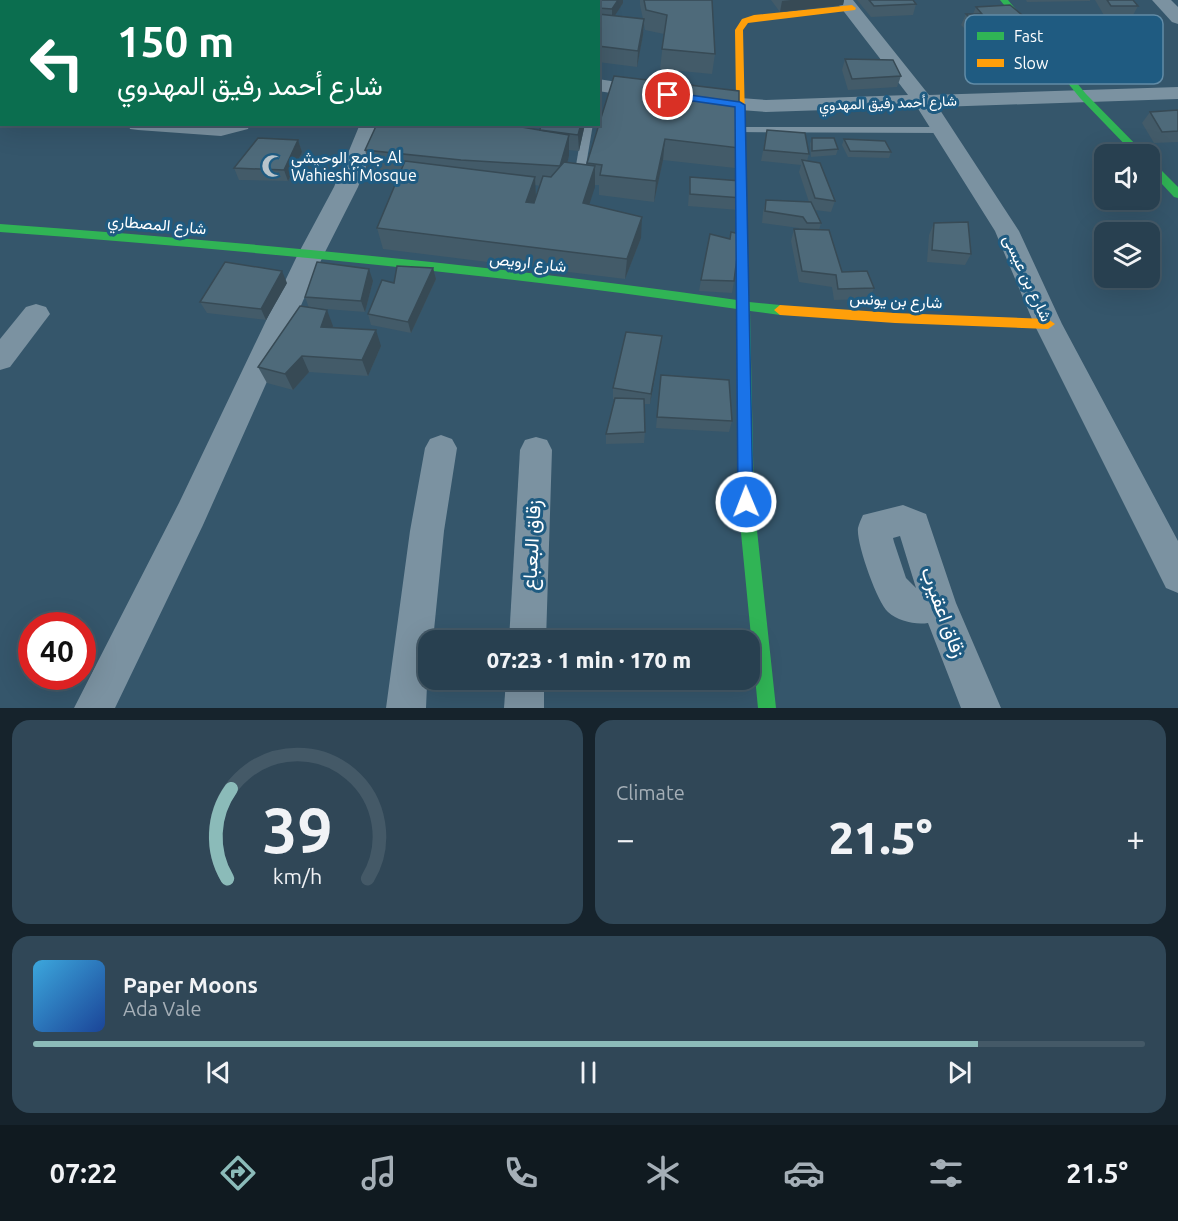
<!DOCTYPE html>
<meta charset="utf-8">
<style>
body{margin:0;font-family:Ubuntu,Vazirmatn,sans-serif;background:#304757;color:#f1f3f6;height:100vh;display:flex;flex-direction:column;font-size:22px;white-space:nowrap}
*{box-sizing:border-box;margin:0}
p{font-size:20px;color:#a5afb7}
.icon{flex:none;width:33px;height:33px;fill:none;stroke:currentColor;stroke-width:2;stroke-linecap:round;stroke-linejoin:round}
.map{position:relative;height:708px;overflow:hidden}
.side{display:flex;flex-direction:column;gap:12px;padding:12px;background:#16232c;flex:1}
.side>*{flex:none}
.hud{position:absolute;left:0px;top:0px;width:600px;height:126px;box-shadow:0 6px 24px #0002,0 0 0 2px #445967;background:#0b6e4f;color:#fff;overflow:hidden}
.tools{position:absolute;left:1094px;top:144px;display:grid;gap:12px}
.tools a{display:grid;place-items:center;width:66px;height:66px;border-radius:12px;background:#284050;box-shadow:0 6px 24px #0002,0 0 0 2px #445967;font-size:30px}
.speed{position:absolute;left:18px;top:612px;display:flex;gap:12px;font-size:30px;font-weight:700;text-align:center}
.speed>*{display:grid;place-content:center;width:78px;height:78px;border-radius:50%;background:#284050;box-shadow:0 6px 24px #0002,0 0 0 2px #445967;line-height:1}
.speed .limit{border:9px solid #d22;background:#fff;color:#111}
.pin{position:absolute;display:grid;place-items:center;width:51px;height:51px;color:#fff;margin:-26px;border:3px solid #fff;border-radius:50%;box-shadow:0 2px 6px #0007}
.me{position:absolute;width:66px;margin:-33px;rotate:359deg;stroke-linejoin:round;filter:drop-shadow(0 0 4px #0008)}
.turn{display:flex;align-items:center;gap:21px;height:126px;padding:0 18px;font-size:27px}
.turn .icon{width:78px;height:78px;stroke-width:2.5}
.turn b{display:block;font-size:42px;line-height:51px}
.big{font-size:45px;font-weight:800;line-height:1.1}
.side .tile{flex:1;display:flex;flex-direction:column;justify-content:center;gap:9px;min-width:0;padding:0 21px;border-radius:18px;background:#304757}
.side .dial{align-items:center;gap:0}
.dial svg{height:156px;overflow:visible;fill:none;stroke:#445967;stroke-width:7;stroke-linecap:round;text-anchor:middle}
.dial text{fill:#f1f3f6;stroke:none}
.song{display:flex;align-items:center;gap:18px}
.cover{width:72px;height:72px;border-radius:9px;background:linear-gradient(135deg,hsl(200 70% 55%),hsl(220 70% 35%))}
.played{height:6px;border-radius:3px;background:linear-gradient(90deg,#8bbbb9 85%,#445967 85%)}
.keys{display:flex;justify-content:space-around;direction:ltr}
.heat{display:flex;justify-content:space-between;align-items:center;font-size:33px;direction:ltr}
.side .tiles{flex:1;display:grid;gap:12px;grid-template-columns:1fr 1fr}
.tile:last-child{grid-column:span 2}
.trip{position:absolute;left:418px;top:630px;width:342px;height:60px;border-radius:18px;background:#284050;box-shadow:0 6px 24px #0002,0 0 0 2px #445967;font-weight:800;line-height:60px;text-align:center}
.tab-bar{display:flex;height:96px;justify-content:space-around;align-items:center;background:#101a20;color:#a5afb7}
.tab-bar .icon{width:42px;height:42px}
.tab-bar .current{color:#8bbbb9}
.tab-bar b{font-size:27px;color:#f1f3f6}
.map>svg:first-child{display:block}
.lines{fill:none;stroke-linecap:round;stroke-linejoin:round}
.lane{fill:#7b92a1;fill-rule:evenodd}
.street{fill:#7b92a1;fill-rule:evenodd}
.fast{fill:#30b455;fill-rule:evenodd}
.slow{fill:#ff9f0a;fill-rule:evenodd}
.wall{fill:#435b69;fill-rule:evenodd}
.shaded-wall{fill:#374a55}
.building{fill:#4e6a7a;stroke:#374a55;stroke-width:1.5}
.route{fill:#1a73e8;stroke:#114b97;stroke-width:1.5}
.labels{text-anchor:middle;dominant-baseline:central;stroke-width:6;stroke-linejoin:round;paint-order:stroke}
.far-street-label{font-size:14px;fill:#fff;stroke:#1f5b81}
.poi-label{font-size:16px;fill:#fff;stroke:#1f5b81;text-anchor:start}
.street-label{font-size:16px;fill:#fff;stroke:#1f5b81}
.near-street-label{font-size:20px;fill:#fff;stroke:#1f5b81}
.key{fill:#1f5b81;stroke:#628ca7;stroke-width:1.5}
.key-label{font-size:16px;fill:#fff}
</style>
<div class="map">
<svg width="1178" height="708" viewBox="0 0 1178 708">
<rect width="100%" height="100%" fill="#35566b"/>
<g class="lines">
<g class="lane">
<path d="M229 0H239L228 2Z"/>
<path d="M269 0H280L281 2H270Z"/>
<path d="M583 124H593L584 177 579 180 574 177Z"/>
<path d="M740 127H941L946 130 941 133 736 132 735 130Z"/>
</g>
<g class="street">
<path d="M191 0H209L190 2Z"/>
<path d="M835 0H853L929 95 1178 87V99L938 107 1019 231 1062 324 1178 541V593L1166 588 1034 324 995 231 917 107 766 112 713 108 706 106 703 102 706 98 713 96 766 100 908 95Z"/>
<path d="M1152 0H1171L1178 7V24L1172 22Z"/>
<rect x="0" y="53" width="2" height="12"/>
<path d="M598 79 650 87 657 89 660 93 657 97 650 99 598 91Z"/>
<path d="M0 113 2 124H6L0 125Z"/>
<path d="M128 124H250L248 129 221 136 138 130 130 129Z"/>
<path d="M360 124H382L358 187 323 256 203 525 115 708H74L179 503 297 256 334 187Z"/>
<path d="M36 304 46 307 50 314 10 367 0 370V339L26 307Z"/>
<path d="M441 435 452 439 457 448 444 531 433 640H429L426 708H386L410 531 425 448 430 439Z"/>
<path d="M536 437 547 440 552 450 546 640H509L520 450 525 440Z"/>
<path d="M903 505 926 514 956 603 1001 708H961L928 623C915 625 898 621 888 612 877 602 856 543 858 528 859 524 861 519 863 515ZM900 536 916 588 906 578 894 542 893 538Z"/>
<path d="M506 680H544V708H504Z"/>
</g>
<g class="fast">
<path d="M1000 0H1008L1086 94 1145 154H1134L1080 98Z"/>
<path d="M1149 161 1153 162 1178 187V198L1174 197 1149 170Z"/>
<path d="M741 163 746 166 749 302 780 305 786 310 780 315 750 311 754 502 776 708H758L738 502 737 309C492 274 246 250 0 232V224C246 242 492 265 737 300L736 166Z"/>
</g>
<g class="slow">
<path d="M852 5 856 8 855 10 748 23 743 30 746 166 745 168H737L735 30 742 19 754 15Z"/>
<path d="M780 305 895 313 1048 319 1055 324 1048 329 895 323 780 315 774 310Z"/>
</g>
</g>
<g class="wall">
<path d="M554 0H623V3L614 16 643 19 640 5V0H712L715 54 712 74 660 69 664 34 645 30 644 24 643 35 637 67 598 62V2Z"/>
<path d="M771 0H844L843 5 780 12Z"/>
<path d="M857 0H913L916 4 913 15 871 17Z"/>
<path d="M1026 0H1090V1L1027 2Z"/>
<path d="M1095 0H1133L1138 6 1132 17H1105Z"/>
<path d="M976 7 1033 24 1028 35 978 42 961 25 966 14H973Z"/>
<path d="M1095 17 1144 47 1138 58 1113 59 1089 28Z"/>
<path d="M845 59 901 76 897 87 848 90 842 70Z"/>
<path d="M614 76 739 148 735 168 663 160 654 202 599 195V185H595L589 205 641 238 625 279 383 249 377 228 399 174 371 171 365 150 540 130 541 124H585L579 151 569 150V156L567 163 587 165ZM535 185 540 186 536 196Z"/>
<path d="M1178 110V142L1154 143 1142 123 1150 112Z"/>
<path d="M767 130 809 154 807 161 835 201 831 212 815 210 821 223 819 230 842 272 874 288 869 299 834 300 832 287 799 282 791 241 794 229 800 230 799 228 762 223 763 212 766 200 809 202 799 172 801 165 761 161Z"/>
<path d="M812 138 838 149 836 155 811 157 810 144Z"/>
<path d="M844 139 891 152 889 158 848 157 842 145Z"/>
<path d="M298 140 302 152 288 181 239 180 234 168Z"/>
<path d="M690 177 742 198 739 210 688 206Z"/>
<path d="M934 223 971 254 965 265 927 262 929 235Z"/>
<path d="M731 232 734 281 732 293 699 291 701 280 729 239Z"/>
<path d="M433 268 436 279 411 333 371 325 368 314 394 283Z"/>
<path d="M373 281 365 312 313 308 333 326V328L381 346 368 376 309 372 293 390 267 383 258 367 309 308 305 297Z"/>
<path d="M287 283 266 320 207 313 200 302Z"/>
<path d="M660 347 650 404H644L645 432 644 443 606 444V434L615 399H613V388Z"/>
<path d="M661 375 732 421 729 432 656 428Z"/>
</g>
<g class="shaded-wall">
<path d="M618 0H623V3L612 20V9Z"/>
<path d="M791 0H844L843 5 780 12 782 1Z"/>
<path d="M644 19 643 35 637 67 638 51Z"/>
<path d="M1033 24 1028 35 978 42 982 31Z"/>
<path d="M581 124H585L579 151 578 135Z"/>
<path d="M569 135V156L561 187 560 166Z"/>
<path d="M665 139 663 160 654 202 656 181Z"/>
<path d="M298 140 302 152 288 181 284 170Z"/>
<path d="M595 166V187L583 224V203Z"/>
<path d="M535 177 536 198 527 222 526 202Z"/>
<path d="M642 217 641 238 625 279 627 259Z"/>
<path d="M433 268 436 279 411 333 408 322Z"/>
<path d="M369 269 373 281 365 312 361 301Z"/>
<path d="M282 271 287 283 266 320 261 309Z"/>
<path d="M327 310 333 326 328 343 321 327Z"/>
<path d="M376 330 381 346 368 376 362 360Z"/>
<path d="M662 336 660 347 650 404 651 394Z"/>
<path d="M302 356 309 372 293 390 285 374Z"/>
</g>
<g class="building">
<path d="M554 0H618L612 9 598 8V2H552Z"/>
<path d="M644 0H712L715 54 662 49 667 15 646 10Z"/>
<path d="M869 0H913L916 4 874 6Z"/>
<path d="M1107 0H1133L1138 6H1111Z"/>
<path d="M1010 5 1033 24 982 31 966 14H982L976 7Z"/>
<path d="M598 14 644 19 638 51 598 46Z"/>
<path d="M845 59 893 60 901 76 852 79Z"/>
<path d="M614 76 739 91V148L665 139 656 181 600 175 602 165 587 163Z"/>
<path d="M1178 110V131L1162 132 1150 112Z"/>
<path d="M377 124H504L569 135 560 166 461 160 365 150Z"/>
<path d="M541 124H581L578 135 540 130Z"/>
<path d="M767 130 805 133 809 154 764 150Z"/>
<path d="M258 138 298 140 284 170 234 168Z"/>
<path d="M812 138H834L838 149 812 151Z"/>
<path d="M844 139 885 141 891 152 850 151Z"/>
<path d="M802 160 820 163 835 201 815 198Z"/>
<path d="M405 161 535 177 526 202 534 203 543 176 551 177 564 162 595 166 583 203 642 217 627 259 377 228Z"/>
<path d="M690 177 741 181 742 198 690 194Z"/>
<path d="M766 200 811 202 821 223H807L803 217 765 211Z"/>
<path d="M968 222 971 254 932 250 934 223Z"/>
<path d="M794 229 829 230 842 272 867 271 874 288 838 289 836 275 802 271Z"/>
<path d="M731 232 740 234 734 281 701 280 710 234 730 239Z"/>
<path d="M225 262 282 271 261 309 200 302Z"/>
<path d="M317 262 369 269 361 301 305 297Z"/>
<path d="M397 266 433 268 408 322 368 314 382 280 394 283Z"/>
<path d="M300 306 327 310 321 327 376 330 362 360 302 356 285 374 258 367Z"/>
<path d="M626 332 662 336 651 394 613 388Z"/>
<path d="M661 375 729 380 732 421 657 417Z"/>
<path d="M615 398 644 399 645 432 606 434Z"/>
</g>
<path class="route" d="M668 92 740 102 745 105 753 502 751 507 746 509 740 507 738 502 735 107 665 97V93Z"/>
<defs>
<g id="mosque-bare" transform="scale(1.8)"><path d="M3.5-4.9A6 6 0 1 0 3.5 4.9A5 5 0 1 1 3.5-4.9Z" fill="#b8c4cb" stroke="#1f5b81" stroke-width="2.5" paint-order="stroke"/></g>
</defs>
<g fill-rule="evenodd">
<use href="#mosque-bare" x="273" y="166"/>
</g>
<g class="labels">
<g class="far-street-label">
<text transform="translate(888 103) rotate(-2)">شارع أحمد رفيق المهدوي</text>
</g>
<g class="poi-label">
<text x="291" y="157">جامع الوحيشي Al<tspan x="291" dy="18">Wahieshi Mosque</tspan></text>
</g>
<g class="street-label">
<text transform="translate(157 224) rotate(5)">شارع المصطاري</text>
<text transform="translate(528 262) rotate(6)">شارع ارويص</text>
<text transform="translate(1028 278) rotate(65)">شارع بن عيسى</text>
<text transform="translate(896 300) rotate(3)">شارع بن يونس</text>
</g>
<g class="near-street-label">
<text transform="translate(531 545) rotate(-87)">زقاق البعباع</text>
<text transform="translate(944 612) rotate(70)">زقاق اعقيرب</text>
</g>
</g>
<rect x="965" y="15" width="198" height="69" rx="9" class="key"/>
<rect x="977" y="32" width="27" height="8" fill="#30b455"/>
<rect x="977" y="59" width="27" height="8" fill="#ff9f0a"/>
<g class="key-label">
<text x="1014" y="42">Fast</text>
<text x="1014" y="69">Slow</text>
</g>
</svg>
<div class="tools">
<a><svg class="icon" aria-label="sound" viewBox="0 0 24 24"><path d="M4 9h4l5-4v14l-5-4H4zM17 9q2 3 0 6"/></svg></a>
<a><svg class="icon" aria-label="layers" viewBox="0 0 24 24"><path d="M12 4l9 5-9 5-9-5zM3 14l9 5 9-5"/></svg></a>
</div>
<div class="speed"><div class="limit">40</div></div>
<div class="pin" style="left:668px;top:95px;background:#d93025"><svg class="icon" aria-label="arrive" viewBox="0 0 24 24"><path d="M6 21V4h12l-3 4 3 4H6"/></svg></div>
<svg class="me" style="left:746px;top:502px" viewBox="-20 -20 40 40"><circle r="17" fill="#1a73e8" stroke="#fff" stroke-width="3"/><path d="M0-11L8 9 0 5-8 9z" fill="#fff"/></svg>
<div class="trip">07:23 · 1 min · 170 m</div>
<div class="hud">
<div class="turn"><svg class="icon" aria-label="left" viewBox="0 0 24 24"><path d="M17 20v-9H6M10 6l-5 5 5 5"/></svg><div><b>150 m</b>شارع أحمد رفيق المهدوي</div></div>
</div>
</div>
<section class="side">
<div class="tiles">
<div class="tile dial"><svg viewBox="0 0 100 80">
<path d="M14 69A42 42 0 1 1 86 69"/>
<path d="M14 69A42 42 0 0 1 16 23" stroke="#8bbbb9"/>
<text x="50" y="56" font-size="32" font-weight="700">39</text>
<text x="50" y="72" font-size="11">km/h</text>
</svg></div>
<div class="tile"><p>Climate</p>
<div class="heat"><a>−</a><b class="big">21.5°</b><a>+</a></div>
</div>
<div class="tile">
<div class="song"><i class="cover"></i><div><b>Paper Moons</b><p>Ada Vale</p></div></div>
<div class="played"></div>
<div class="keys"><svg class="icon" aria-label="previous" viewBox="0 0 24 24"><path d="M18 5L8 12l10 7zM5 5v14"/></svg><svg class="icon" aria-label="pause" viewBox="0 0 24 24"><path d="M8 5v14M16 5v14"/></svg><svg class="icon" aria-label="next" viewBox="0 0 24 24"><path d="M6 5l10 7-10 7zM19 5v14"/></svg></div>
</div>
</div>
</section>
<nav class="tab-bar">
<b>07:22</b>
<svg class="icon current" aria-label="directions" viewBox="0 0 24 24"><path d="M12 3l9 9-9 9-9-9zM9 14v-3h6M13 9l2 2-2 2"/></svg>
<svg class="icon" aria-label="music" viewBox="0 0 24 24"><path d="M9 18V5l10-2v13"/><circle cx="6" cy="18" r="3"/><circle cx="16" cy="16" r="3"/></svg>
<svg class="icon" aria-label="phone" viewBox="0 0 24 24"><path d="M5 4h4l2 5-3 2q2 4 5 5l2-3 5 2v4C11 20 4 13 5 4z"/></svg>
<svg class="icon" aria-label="climate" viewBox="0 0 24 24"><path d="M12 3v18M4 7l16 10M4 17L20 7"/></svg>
<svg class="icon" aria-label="car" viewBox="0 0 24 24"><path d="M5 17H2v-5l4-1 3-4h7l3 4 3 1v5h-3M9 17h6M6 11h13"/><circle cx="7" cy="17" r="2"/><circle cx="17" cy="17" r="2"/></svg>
<svg class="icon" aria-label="filters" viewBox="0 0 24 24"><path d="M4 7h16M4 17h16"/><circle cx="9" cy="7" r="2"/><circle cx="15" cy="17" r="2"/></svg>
<b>21.5°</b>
</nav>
